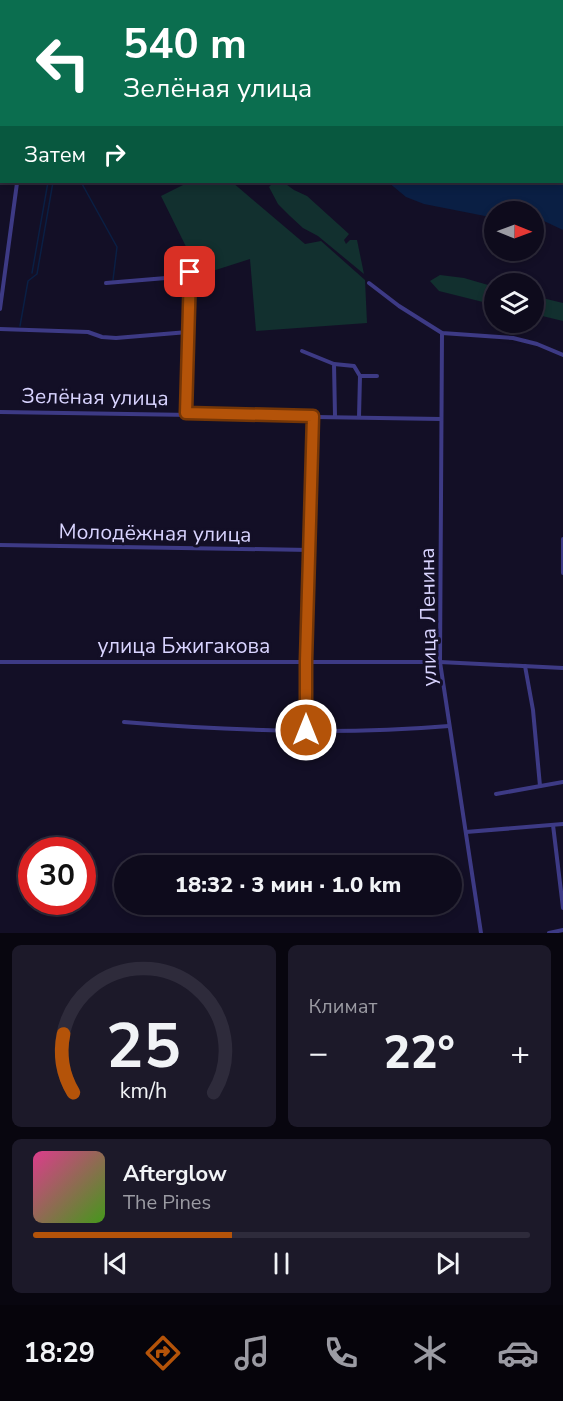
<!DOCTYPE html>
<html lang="ru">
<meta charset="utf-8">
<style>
body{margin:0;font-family:"Nunito Sans",sans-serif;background:#1c1929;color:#f1f3f6;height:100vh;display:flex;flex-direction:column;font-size:22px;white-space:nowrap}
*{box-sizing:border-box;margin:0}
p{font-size:20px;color:#9b9ba3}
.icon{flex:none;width:33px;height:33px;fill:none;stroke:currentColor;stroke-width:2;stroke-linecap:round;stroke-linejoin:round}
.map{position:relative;height:933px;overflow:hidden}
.panel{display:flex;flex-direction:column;gap:12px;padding:12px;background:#08060f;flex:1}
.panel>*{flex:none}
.banner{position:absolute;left:0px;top:0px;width:564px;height:183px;box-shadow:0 3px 9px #0003,0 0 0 2px #2e2b3b;background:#0b6e4f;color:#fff;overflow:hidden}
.needle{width:39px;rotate:91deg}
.fabs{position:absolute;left:484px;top:201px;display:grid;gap:12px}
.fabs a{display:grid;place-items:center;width:60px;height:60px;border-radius:50%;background:#0e0b1c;box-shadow:0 3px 9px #0003,0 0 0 2px #2e2b3b;font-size:30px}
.speed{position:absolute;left:18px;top:837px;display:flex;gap:12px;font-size:30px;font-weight:700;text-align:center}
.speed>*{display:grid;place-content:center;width:78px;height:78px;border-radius:50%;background:#0e0b1c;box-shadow:0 3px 9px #0003,0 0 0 2px #2e2b3b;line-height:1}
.speed .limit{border:9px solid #d22;background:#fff;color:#111}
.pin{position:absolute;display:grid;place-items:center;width:51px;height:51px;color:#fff;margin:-26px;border-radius:12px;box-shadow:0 3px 9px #0006}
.me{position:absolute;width:66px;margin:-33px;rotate:0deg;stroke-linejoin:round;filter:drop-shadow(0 0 4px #0008)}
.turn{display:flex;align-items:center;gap:21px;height:126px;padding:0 24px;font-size:27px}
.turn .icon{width:78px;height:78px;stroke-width:2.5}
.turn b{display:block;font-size:42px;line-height:51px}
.then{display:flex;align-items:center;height:57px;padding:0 24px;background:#0003;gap:12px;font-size:22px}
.big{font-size:45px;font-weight:800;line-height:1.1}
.panel .tile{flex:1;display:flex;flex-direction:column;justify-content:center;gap:9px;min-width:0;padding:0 21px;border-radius:9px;background:#1c1929}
.panel .dial{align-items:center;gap:0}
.dial svg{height:156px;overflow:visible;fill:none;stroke:#2e2b3b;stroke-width:7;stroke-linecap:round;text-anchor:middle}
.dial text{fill:#f1f3f6;stroke:none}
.song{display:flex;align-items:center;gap:18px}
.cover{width:72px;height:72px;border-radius:9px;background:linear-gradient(135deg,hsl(330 70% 55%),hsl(100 70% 35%))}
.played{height:6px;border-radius:3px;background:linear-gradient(90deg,#b45309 40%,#2e2b3b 40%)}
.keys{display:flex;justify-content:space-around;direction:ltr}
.heat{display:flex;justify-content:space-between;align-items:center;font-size:33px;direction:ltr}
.panel .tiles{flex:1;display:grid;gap:12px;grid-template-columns:1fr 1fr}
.tile:last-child{grid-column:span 2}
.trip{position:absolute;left:114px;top:855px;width:348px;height:60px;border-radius:30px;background:#0e0b1c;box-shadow:0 3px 9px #0003,0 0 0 2px #2e2b3b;font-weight:800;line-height:60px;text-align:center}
.menu{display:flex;height:96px;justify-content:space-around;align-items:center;background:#06040b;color:#9b9ba3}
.menu .icon{width:42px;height:42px}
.menu .on{color:#b45309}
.menu b{font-size:27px;color:#f1f3f6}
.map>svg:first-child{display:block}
.green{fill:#12302f}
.water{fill:#0a1f44}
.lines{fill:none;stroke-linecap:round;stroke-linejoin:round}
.stream{stroke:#0a1f44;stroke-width:1.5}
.street{stroke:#3d3a85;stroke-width:4}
.route-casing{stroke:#753606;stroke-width:15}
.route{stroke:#b45309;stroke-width:10}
.labels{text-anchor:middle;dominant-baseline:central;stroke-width:6;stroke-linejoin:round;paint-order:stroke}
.street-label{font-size:21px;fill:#d9d4ff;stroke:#130f26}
</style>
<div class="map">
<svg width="563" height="933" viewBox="0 0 563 933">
<rect width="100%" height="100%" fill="#130f26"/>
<g class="green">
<path d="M180 0H563V109L562 2Z"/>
<path d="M189 182H232L305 244 321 241 365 280 367 323 256 331 250 259 200 275 161 196Z"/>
<path d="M283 182 294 190 307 196 349 234 344 240 346 244 350 240H357L364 274 318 236 303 228 290 216 278 204 269 187 273 183Z"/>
<path d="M440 275 464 278 495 287V305L439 291 430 281Z"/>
<path d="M534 296 563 303V321L534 314Z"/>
</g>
<path class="water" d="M563 115V230L544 221 534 219V212H495V216H485L424 204 406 197 388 182H562Z"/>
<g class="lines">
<g class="stream">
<path d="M0 25 2 27"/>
<path d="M0 39 2 42"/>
<path d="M81 182 117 247 113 280"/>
<path d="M32 273 48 182"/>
<path d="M20 326 28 281 37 274 53 182"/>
</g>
<g class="street">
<path d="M106 283 190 276"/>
<path d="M369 283 399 306 442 333 513 338 537 344 563 355"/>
<path d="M0 309 17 183"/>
<path d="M0 329 88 332 102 337 116 338 188 332"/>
<path d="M442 333 440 662 481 933"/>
<path d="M302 351 334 364 335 416"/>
<path d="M334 364 354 366 360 376"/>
<path d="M0 412 441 419"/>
<path d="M186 413 190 272"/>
<path d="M359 417 360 376H377"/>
<path d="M563 539V573"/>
<path d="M0 545 310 550"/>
<path d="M0 662H440L563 668"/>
<path d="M525 666 533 710 540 786"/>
<path d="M124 722C231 731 342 735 449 726"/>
<path d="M306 730V661L313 416"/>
<path d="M496 794 563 782"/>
<path d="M553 825 563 908"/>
<path d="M466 832 563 824"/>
<path d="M549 933 563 930"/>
</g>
</g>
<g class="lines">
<g class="route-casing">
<path id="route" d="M190 272 186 413 313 416 306 661V730"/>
</g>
<use href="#route" class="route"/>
</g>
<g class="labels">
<g class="street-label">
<text transform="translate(95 397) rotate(1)">Зелёная улица</text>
<text transform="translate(155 533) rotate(1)">Молодёжная улица</text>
<text transform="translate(428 617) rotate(-91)">улица Ленина</text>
<text x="184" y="646">улица Бжигакова</text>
</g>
</g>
</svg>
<div class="fabs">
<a><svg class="needle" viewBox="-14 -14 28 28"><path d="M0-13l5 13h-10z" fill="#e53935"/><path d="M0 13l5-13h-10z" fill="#9b9ba3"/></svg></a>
<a><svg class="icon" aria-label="layers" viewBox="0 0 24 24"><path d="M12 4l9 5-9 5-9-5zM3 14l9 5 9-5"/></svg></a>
</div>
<div class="speed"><div class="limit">30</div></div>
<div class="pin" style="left:190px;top:272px;background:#d93025"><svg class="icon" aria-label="arrive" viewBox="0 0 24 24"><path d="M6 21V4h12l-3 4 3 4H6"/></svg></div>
<svg class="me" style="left:306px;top:730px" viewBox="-20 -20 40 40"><circle r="17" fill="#b45309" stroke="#fff" stroke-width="3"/><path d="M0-11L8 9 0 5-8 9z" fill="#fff"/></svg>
<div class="trip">18:32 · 3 мин · 1.0 km</div>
<div class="banner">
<div class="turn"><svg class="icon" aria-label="left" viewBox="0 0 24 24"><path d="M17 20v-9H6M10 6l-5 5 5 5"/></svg><div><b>540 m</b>Зелёная улица</div></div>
<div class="then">Затем<svg class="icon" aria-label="right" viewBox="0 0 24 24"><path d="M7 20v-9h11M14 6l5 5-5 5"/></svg></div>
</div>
</div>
<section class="panel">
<div class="tiles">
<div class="tile dial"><svg viewBox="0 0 100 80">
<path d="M14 69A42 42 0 1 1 86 69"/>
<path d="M14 69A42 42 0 0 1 9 39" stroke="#b45309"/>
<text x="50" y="56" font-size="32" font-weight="700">25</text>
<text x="50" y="72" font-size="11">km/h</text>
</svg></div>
<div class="tile"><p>Климат</p>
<div class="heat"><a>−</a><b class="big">22°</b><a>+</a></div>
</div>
<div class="tile">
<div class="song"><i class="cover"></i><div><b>Afterglow</b><p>The Pines</p></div></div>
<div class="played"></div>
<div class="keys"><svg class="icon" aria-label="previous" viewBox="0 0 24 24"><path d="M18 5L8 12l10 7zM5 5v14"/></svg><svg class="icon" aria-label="pause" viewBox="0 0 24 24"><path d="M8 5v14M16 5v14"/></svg><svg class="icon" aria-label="next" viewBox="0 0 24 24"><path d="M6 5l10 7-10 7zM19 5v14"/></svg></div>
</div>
</div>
</section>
<nav class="menu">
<b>18:29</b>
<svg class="icon on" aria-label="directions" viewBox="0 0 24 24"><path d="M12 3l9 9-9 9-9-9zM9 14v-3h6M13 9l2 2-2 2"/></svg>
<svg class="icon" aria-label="music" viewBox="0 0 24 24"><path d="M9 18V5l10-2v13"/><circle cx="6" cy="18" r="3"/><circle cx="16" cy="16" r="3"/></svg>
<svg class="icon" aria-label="phone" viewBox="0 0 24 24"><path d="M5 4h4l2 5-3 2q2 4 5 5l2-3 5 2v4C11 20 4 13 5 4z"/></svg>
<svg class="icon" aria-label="climate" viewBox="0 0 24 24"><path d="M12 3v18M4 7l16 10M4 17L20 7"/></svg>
<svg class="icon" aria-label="car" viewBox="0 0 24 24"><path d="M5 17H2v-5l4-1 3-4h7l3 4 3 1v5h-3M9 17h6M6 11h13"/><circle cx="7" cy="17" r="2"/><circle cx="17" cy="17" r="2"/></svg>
</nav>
